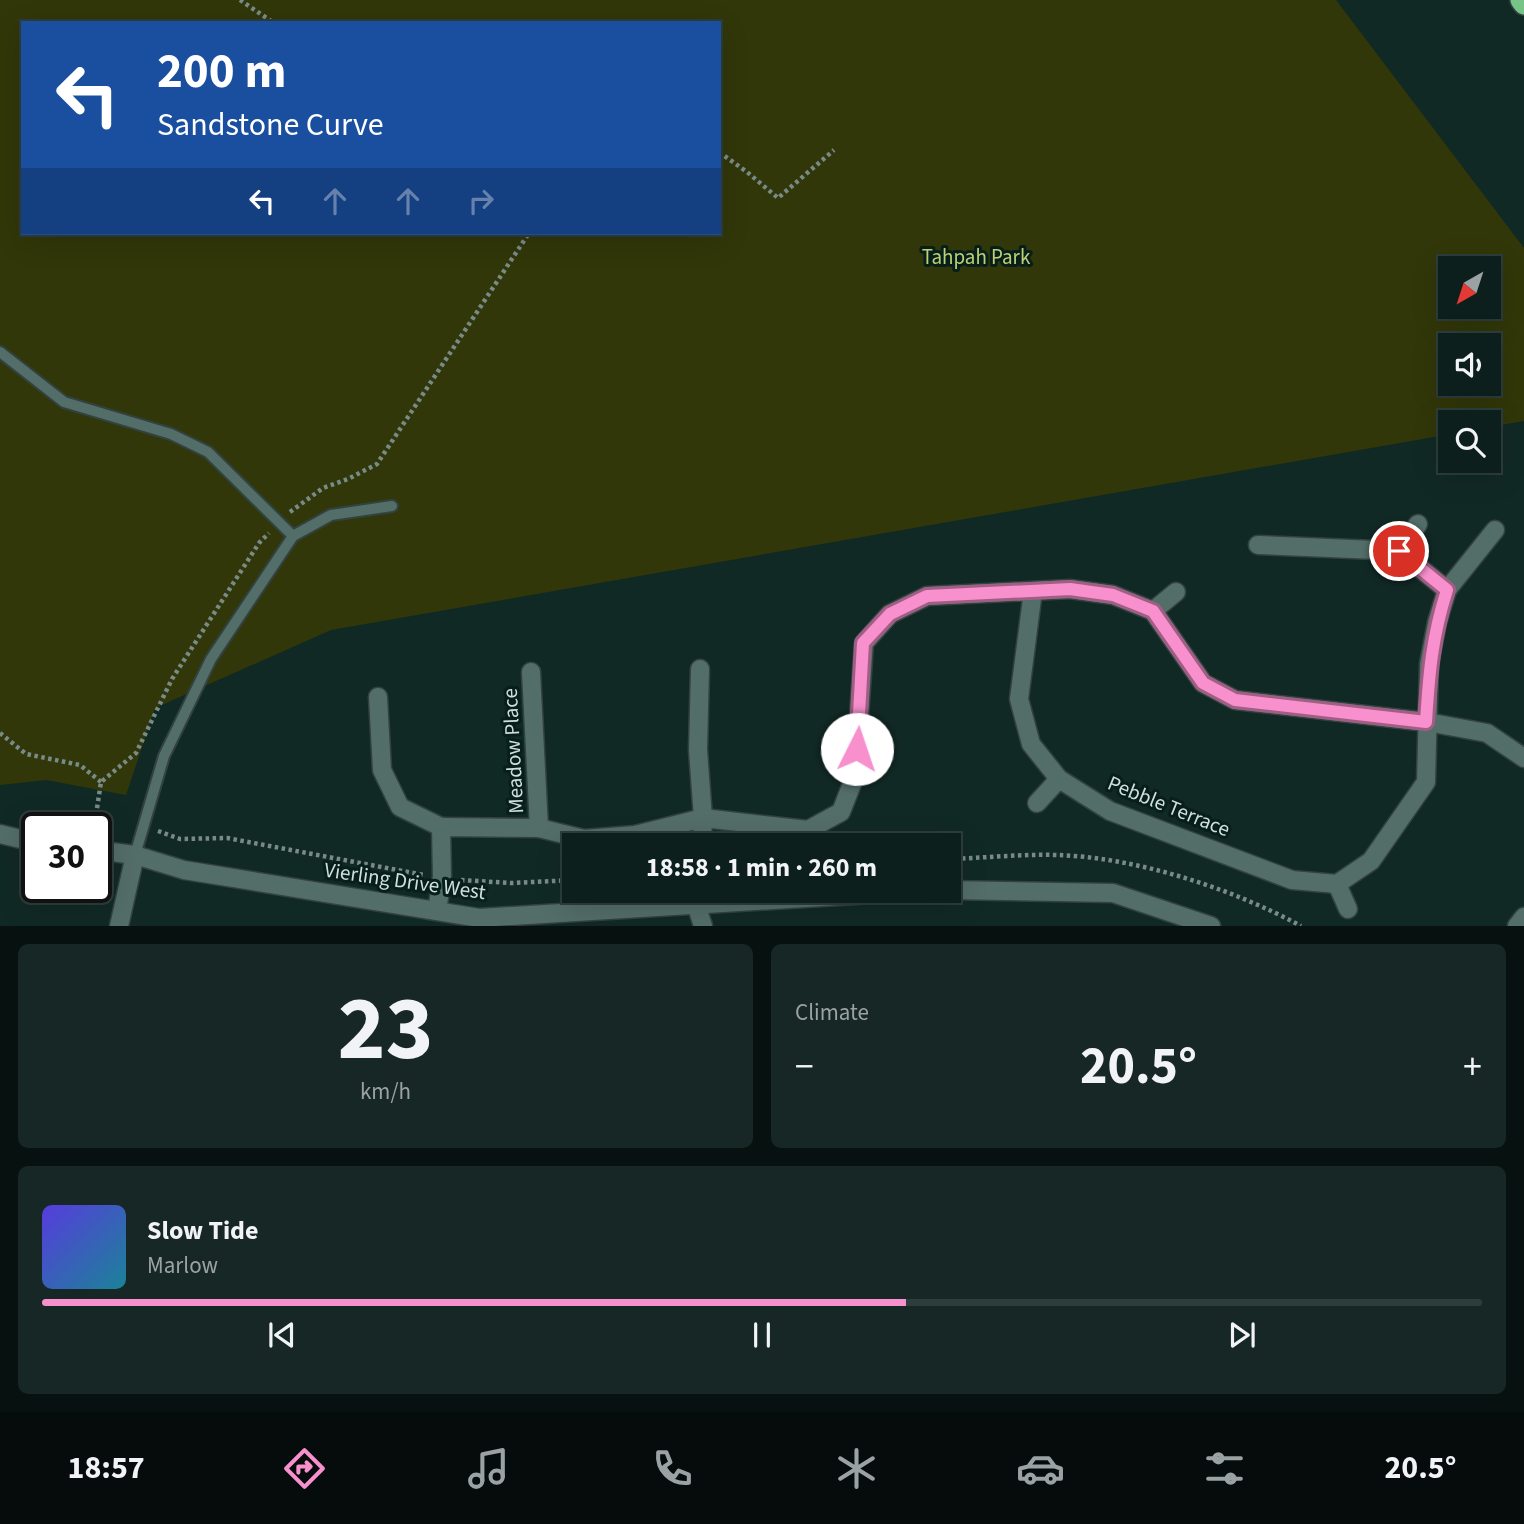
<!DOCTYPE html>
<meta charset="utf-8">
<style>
body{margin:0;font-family:"Source Sans 3",sans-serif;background:#162725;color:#f1f3f6;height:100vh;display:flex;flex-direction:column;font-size:26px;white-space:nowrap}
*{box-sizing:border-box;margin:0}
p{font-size:23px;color:#9aa2a3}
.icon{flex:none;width:38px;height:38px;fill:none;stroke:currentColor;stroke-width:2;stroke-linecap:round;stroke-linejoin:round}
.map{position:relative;height:926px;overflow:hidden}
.drawer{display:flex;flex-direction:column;gap:18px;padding:18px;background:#07110f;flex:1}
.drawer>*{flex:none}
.guide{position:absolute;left:21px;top:21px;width:700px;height:214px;border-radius:0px;box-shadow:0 7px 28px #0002,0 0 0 2px #2d3d3b;background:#1a4fa0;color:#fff;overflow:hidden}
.needle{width:46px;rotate:219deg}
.fabs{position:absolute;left:1438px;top:256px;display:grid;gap:14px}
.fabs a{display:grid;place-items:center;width:63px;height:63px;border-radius:0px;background:#0d1f1c;box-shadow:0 7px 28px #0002,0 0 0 2px #2d3d3b;font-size:35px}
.speed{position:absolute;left:21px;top:812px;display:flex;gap:14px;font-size:35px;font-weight:700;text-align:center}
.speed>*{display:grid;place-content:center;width:91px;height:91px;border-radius:50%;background:#0d1f1c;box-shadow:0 7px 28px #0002,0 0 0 2px #2d3d3b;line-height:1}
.speed .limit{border:4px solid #111;border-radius:10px;background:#fff;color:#111}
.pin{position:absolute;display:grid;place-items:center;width:60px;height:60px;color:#fff;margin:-30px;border:4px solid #fff;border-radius:50%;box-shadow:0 2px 7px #0007}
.me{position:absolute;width:77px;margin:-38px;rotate:4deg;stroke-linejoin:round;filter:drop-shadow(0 0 5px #0008)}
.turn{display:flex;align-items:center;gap:24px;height:147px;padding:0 21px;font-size:32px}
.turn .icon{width:91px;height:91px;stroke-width:2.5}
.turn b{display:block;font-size:49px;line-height:60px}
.lanes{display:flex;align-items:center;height:66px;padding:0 21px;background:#0003;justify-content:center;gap:35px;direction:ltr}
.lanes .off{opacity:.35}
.big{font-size:52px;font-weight:700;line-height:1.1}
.drawer .card{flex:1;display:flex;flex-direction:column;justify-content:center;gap:10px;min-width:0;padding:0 24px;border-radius:10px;background:#162725}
.drawer .dial{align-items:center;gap:0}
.dial b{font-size:91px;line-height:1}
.song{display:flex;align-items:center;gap:21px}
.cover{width:84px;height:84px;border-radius:10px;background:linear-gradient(135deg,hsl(250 70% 55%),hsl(190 70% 35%))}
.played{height:7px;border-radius:4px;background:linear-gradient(90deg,#f790cd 60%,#2d3d3b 60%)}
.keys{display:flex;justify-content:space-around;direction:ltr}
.heat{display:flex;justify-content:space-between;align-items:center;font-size:38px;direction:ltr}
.drawer .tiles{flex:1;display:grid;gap:18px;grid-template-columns:1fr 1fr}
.card:last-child{grid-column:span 2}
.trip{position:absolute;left:562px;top:833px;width:399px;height:70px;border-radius:0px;background:#0d1f1c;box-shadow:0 7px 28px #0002,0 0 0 2px #2d3d3b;font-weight:700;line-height:70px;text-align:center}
.dock{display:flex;height:112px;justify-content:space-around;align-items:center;background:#050c0b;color:#9aa2a3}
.dock .icon{width:49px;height:49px}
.dock .active{color:#f790cd}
.dock b{font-size:32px;color:#f1f3f6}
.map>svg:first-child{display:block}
.green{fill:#313709;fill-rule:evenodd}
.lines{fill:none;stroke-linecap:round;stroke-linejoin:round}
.service-casing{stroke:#32423f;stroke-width:14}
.minor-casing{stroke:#32423f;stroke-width:21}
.tertiary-casing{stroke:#32423f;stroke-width:21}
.motorway-casing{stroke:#32423f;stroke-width:24}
.path{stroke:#798b88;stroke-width:4.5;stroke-dasharray:3.5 3.5;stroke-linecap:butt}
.service{stroke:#536d68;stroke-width:10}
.minor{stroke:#536d68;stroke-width:18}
.tertiary{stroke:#536d68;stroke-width:18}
.motorway{stroke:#77c487;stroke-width:21}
.route-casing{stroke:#a15e85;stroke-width:18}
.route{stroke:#f790cd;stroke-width:12}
.labels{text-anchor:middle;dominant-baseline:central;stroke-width:6;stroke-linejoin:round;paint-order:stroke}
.park-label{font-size:21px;fill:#bfcf72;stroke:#071f1b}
.street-label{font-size:21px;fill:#d1dfdc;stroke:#071f1b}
</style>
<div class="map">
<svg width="1524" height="926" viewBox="0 0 1524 926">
<rect width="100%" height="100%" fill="#112925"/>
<path class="green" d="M0 0H1336L1524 248V421L1489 427V422H1451V434L331 630 155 708 126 795 46 780 0 785ZM23 23H719V233H23ZM1451 268H1489V306H1451ZM1451 345H1489V383H1451Z"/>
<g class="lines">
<g class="service-casing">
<g id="service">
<path d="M0 352 64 402 171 434 208 452 293 536"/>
<path d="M135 855 164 756 211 659 293 536 331 515 392 506"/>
</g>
</g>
<g class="minor-casing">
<g id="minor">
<path d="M1258 545 1399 551 1447 590 1437 622 1429 664 1426 782 1371 861 1337 884"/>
<path d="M1399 551 1418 524"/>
<path d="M1447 590 1495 530"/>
<path d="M1033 591 1019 699 1031 744 1059 779 1110 811 1292 880 1337 884"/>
<path d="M1153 611 1176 592"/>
<path d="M700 669 698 750 703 818 702 845"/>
<path d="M531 672 539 828"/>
<path d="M378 697 382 770 400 807 441 827"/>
<path d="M1037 803 1059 779"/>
<path d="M1337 884 1348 909"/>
<path d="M698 891 696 904 703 926"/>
<path d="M437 911 442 877 441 827 539 828 584 839 635 835 703 818 808 830 841 812 855 776 864 643 890 614 927 596 1070 589 1113 595 1153 611 1203 683 1235 700 1427 722 1487 733 1524 758"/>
<path d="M119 926 135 855"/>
<path d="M1517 926 1524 917"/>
</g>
</g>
<g class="tertiary-casing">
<g id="tertiary">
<path d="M0 834 37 843"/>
<path d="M96 850 135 855 184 870 479 918 920 891"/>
<path d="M948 890 1113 893 1211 926"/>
</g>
</g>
<g class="motorway-casing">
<path id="motorway" d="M1521 0 1524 4"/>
</g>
<g class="path">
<path d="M240 0 274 23"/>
<path d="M719 152 747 172 778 198 834 150"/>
<path d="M290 512 323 488 348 479 377 464 529 233"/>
<path d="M0 733 26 754 80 765 101 782"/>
<path d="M96 815 101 782 136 753 172 679 259 543 269 533"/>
<path d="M158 831 180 839 227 838 424 875"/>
<path d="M948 859C984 858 1020 854 1056 855 1135 857 1231 888 1301 926"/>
<path d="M461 880 511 883 574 880"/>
</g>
<use href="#service" class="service"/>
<use href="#minor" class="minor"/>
<use href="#tertiary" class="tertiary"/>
<use href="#motorway" class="motorway"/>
</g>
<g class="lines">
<g class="route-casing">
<path id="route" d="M857 749 863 643 890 614 927 596 1070 589 1113 595 1153 611 1203 683 1235 700 1426 722C1429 673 1432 637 1447 590L1399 551"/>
</g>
<use href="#route" class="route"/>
</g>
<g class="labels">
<g class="park-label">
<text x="976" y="257">Tahpah Park</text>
</g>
<g class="street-label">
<text transform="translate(513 751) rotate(-93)">Meadow Place</text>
<text transform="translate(1169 806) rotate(22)">Pebble Terrace</text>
<text transform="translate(405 881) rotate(8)">Vierling Drive West</text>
</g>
</g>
</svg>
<div class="fabs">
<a><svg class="needle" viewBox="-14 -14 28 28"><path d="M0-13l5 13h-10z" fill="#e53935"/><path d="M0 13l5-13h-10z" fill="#9aa2a3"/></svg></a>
<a><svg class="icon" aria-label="sound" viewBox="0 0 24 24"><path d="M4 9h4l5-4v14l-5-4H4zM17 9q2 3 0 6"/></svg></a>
<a><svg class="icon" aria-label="search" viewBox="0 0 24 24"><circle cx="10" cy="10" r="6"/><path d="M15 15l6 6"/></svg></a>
</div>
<div class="speed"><div class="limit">30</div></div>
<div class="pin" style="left:1399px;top:551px;background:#d93025"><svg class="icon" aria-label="arrive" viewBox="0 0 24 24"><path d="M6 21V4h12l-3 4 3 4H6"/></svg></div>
<svg class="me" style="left:857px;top:749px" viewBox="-20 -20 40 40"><circle r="19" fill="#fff"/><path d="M0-13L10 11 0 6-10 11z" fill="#f790cd"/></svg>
<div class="trip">18:58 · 1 min · 260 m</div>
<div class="guide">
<div class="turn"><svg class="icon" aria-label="left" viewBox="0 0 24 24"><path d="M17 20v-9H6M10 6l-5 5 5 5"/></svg><div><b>200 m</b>Sandstone Curve</div></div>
<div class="lanes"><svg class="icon" aria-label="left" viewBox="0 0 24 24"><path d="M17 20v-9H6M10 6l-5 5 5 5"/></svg><svg class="icon off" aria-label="ahead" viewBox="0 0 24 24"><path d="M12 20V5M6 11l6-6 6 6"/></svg><svg class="icon off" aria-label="ahead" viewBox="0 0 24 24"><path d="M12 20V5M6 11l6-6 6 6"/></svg><svg class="icon off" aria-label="right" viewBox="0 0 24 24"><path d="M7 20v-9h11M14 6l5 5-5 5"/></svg></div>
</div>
</div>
<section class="drawer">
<div class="tiles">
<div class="card dial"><b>23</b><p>km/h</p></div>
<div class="card"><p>Climate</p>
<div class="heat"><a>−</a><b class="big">20.5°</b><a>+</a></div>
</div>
<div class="card">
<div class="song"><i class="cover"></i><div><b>Slow Tide</b><p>Marlow</p></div></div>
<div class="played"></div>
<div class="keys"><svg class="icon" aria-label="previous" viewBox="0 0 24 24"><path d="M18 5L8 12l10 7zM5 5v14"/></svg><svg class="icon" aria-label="pause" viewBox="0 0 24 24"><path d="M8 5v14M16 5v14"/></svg><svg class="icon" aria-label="next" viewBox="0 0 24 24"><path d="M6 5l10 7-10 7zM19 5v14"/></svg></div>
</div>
</div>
</section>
<nav class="dock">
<b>18:57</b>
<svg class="icon active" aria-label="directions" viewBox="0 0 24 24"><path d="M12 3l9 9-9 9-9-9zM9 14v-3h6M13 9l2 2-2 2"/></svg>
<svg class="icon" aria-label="music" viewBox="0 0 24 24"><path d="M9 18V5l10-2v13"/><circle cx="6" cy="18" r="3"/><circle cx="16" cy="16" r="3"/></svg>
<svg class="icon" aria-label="phone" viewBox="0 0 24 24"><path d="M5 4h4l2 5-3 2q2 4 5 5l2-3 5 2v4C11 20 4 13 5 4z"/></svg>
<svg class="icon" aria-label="climate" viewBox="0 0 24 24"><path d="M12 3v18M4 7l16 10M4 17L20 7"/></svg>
<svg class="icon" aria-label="car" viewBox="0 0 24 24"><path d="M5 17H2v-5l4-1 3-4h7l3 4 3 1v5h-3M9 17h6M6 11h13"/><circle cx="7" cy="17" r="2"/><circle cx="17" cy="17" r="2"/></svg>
<svg class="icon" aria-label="filters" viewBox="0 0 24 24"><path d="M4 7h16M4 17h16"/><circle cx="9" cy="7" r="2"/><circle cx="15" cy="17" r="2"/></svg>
<b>20.5°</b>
</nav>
